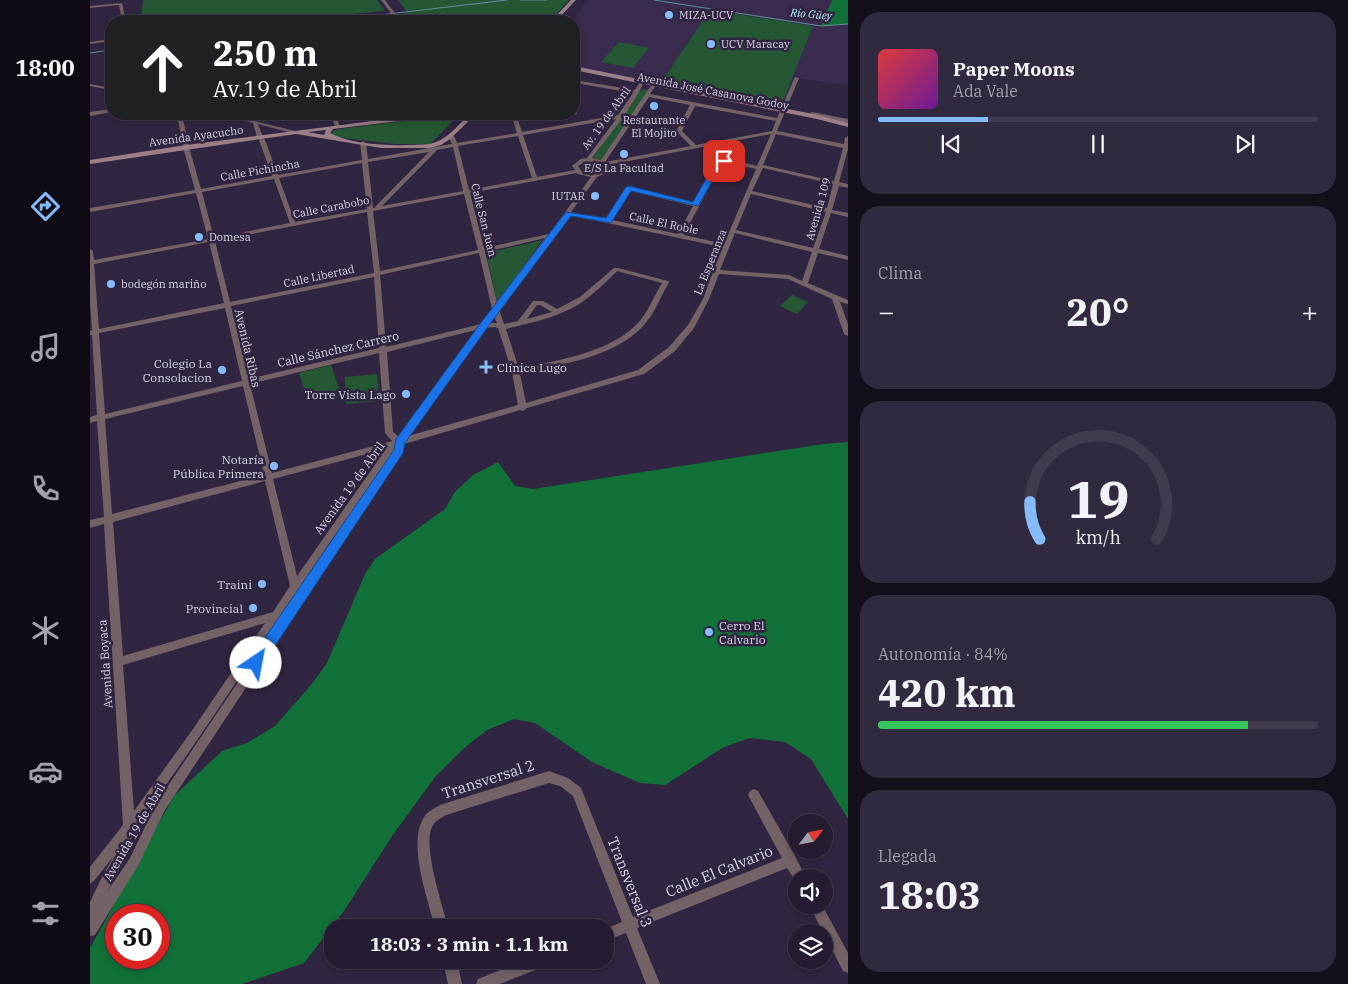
<!DOCTYPE html>
<html lang="es">
<meta charset="utf-8">
<style>
body{margin:0;font-family:"IBM Plex Serif",serif;background:#31293d;color:#f1f3f6;height:100vh;display:flex;flex-direction:column;font-size:19px;white-space:nowrap}
*{box-sizing:border-box;margin:0}
p{font-size:16px;color:#a3a1ab}
.icon{flex:none;width:28px;height:28px;fill:none;stroke:currentColor;stroke-width:2;stroke-linecap:round;stroke-linejoin:round}
.map{position:relative;flex:1;overflow:hidden}
.side{display:flex;flex-direction:column;gap:12px;padding:12px;background:#140f1b;width:500px}
.side>*{flex:none}
.hud{position:absolute;left:15px;top:15px;width:475px;height:105px;border-radius:20px;box-shadow:0 2px 8px #0003,0 0 0 1px #423a4d;background:#202124;color:#fff;overflow:hidden}
.needle{width:32px;rotate:58deg}
.tools{position:absolute;left:698px;top:814px;display:grid;gap:10px}
.tools a{display:grid;place-items:center;width:45px;height:45px;border-radius:50%;background:#251c31;box-shadow:0 2px 8px #0003,0 0 0 1px #423a4d;font-size:25px}
.speed{position:absolute;left:15px;top:904px;display:flex;gap:10px;font-size:25px;font-weight:700;text-align:center}
.speed>*{display:grid;place-content:center;width:65px;height:65px;border-radius:50%;background:#251c31;box-shadow:0 2px 8px #0003,0 0 0 1px #423a4d;line-height:1}
.speed .limit{border:8px solid #d22;background:#fff;color:#111}
.pin{position:absolute;display:grid;place-items:center;width:42px;height:42px;color:#fff;margin:-21px;border-radius:10px;box-shadow:0 2px 8px #0006}
.me{position:absolute;width:55px;margin:-28px;rotate:33deg;stroke-linejoin:round;filter:drop-shadow(0 0 4px #0008)}
.turn{display:flex;align-items:center;gap:18px;height:105px;padding:0 25px;font-size:22px}
.turn .icon{width:65px;height:65px;stroke-width:2.5}
.turn b{display:block;font-size:35px;line-height:42px}
.big{font-size:38px;font-weight:700;line-height:1.1}
.side .widget{flex:1;display:flex;flex-direction:column;justify-content:center;gap:8px;min-width:0;padding:0 18px;border-radius:20px;background:#31293d}
.side .dial{align-items:center;gap:0}
.dial svg{height:130px;overflow:visible;fill:none;stroke:#423a4d;stroke-width:7;stroke-linecap:round;text-anchor:middle}
.dial text{fill:#f1f3f6;stroke:none}
.song{display:flex;align-items:center;gap:15px}
.cover{width:60px;height:60px;border-radius:8px;background:linear-gradient(135deg,hsl(0 70% 55%),hsl(280 70% 35%))}
.played{height:5px;border-radius:2px;background:linear-gradient(90deg,#85bbfb 25%,#423a4d 25%)}
.keys{display:flex;justify-content:space-around;direction:ltr}
.heat{display:flex;justify-content:space-between;align-items:center;font-size:28px;direction:ltr}
.charge{height:8px;border-radius:4px;background:linear-gradient(90deg,#34c759 84%,#423a4d 0)}
.trip{position:absolute;left:234px;top:919px;width:290px;height:50px;border-radius:20px;background:#251c31;box-shadow:0 2px 8px #0003,0 0 0 1px #423a4d;font-weight:700;line-height:50px;text-align:center}
main{display:flex;flex:1;min-height:0}
.tab-bar{display:flex;flex-direction:column;width:90px;justify-content:space-around;align-items:center;background:#0f0b14;color:#a3a1ab}
.tab-bar .icon{width:35px;height:35px}
.tab-bar .current{color:#85bbfb}
.tab-bar b{font-size:22px;color:#f1f3f6}
.map>svg:first-child{display:block}
.built{fill:#3a2c4e}
.green{fill:#265734}
.forest{fill:#117138;fill-rule:evenodd}
.lines{fill:none;stroke-linecap:round;stroke-linejoin:round}
.stream{stroke:#5f8e9f;stroke-width:1}
.street{fill:#736266;fill-rule:evenodd}
.secondary{fill:#9a7f86;fill-rule:evenodd}
.route{fill:#1a73e8;stroke:#114b97}
.poi-dot{fill:#85bbfb;stroke:#312641;stroke-width:2}
.labels{text-anchor:middle;dominant-baseline:central;stroke-width:5;stroke-linejoin:round;paint-order:stroke}
.far-water-label{font-size:11px;font-style:italic;fill:#b4edfc;stroke:#312641}
.far-poi-label{font-size:11px;fill:#d7d1e3;stroke:#312641;text-anchor:start}
.far-street-label{font-size:11px;fill:#d7d1e3;stroke:#312641}
.street-label{font-size:12px;fill:#d7d1e3;stroke:#312641}
.poi-label{font-size:12px;fill:#d7d1e3;stroke:#312641;text-anchor:end}
.near-street-label{font-size:15px;fill:#d7d1e3;stroke:#312641}
</style>
<main>
<nav class="tab-bar">
<b>18:00</b>
<svg class="icon current" aria-label="directions" viewBox="0 0 24 24"><path d="M12 3l9 9-9 9-9-9zM9 14v-3h6M13 9l2 2-2 2"/></svg>
<svg class="icon" aria-label="music" viewBox="0 0 24 24"><path d="M9 18V5l10-2v13"/><circle cx="6" cy="18" r="3"/><circle cx="16" cy="16" r="3"/></svg>
<svg class="icon" aria-label="phone" viewBox="0 0 24 24"><path d="M5 4h4l2 5-3 2q2 4 5 5l2-3 5 2v4C11 20 4 13 5 4z"/></svg>
<svg class="icon" aria-label="climate" viewBox="0 0 24 24"><path d="M12 3v18M4 7l16 10M4 17L20 7"/></svg>
<svg class="icon" aria-label="car" viewBox="0 0 24 24"><path d="M5 17H2v-5l4-1 3-4h7l3 4 3 1v5h-3M9 17h6M6 11h13"/><circle cx="7" cy="17" r="2"/><circle cx="17" cy="17" r="2"/></svg>
<svg class="icon" aria-label="filters" viewBox="0 0 24 24"><path d="M4 7h16M4 17h16"/><circle cx="9" cy="7" r="2"/><circle cx="15" cy="17" r="2"/></svg>
</nav>
<div class="map">
<svg width="758" height="984" viewBox="0 0 758 984">
<rect width="100%" height="100%" fill="#312641"/>
<path class="built" d="M497 0H758V85L705 78 693 109 494 70 484 67 483 21Z"/>
<g class="green">
<path d="M53 0H287L295 11 179 21H51Z"/>
<path d="M308 0H479L460 21H307L304 16 317 12Z"/>
<path d="M620 10 723 26 690 108 581 86 575 82 574 78Z"/>
<path d="M529 42 559 48 543 68 511 62Z"/>
<path d="M551 89 559 90 511 160 503 158Z"/>
<path d="M370 114 340 144H305L246 137 240 134 243 131 249 129Z"/>
<path d="M452 240 408 304 396 253Z"/>
<path d="M702 295 718 302 707 314 690 306Z"/>
<path d="M241 365 250 391 217 399 209 373Z"/>
<path d="M287 374 290 401 256 404 255 377Z"/>
</g>
<g class="forest">
<path d="M742 0H758V24L731 26Z"/>
<path d="M758 442V819L721 759 695 742 660 738 634 747 575 785 550 783 502 762 445 723 424 719 397 730 373 749 345 777 302 836 254 911 214 963 152 984H0V948L84 796 132 751 157 743 185 726 221 685 237 663 275 574 285 559 355 509 365 492 383 475 408 462 425 486 443 489 734 444ZM26 915H69V958H26Z"/>
</g>
<g class="lines">
<g class="stream">
<path d="M430 0H457"/>
<path d="M564 0 731 26 758 24"/>
<path d="M208 21 281 16 417 0"/>
<path d="M0 53 21 50"/>
</g>
<g class="street">
<path d="M291 0H295L311 21H307Z"/>
<path d="M32 3 36 21H32L29 5 0 8V6Z"/>
<path d="M21 39V41L0 44V42Z"/>
<path d="M705 77 709 78 687 131 754 144 755 138 758 136V149L749 182 758 184V188L749 186 742 210 758 213V217L741 213 729 249 758 256V260L728 253 718 283 758 300V304L750 302 758 324V336L754 334 742 299 698 279 629 274 619 299 604 328 585 351 554 374 437 408 433 411 430 410 314 444 312 452 75 810 48 866 5 935 0 936V902L10 881 23 857 4 881 0 883V867L33 825 14 524 0 528V520L14 517 7 421 0 423V417L7 415 2 335H0V331L2 330 0 302V249L3 251 4 260 118 239 106 193 0 212V208L105 190 93 147 87 114H92L99 147 111 189 182 176 169 140 172 138 175 140 188 175 272 160 270 143 273 141 276 143 278 159 362 144 358 136 361 134 364 136 367 143 427 133 421 114H426L432 132 528 115 543 93 491 84 487 114 482 115 481 114H484V99L486 83 484 82V80L545 90 550 82H554L549 92 534 116 502 158 511 160 562 84 566 85 560 94 687 118ZM559 97 600 105 586 131 601 146 515 162ZM605 106 686 121 682 131 606 145 592 131ZM526 119 497 158 491 159 483 165 482 166 485 170 447 177 433 135ZM681 134 667 166 639 159 627 162 605 203 539 187 537 188 516 219 481 212 507 177 518 172V165ZM686 134 753 148 744 181 673 165ZM428 136 442 178 379 190 368 146ZM363 147 373 191 292 206 347 150ZM339 152 284 208H283L278 162ZM495 162H504L513 167V170L504 174 492 172 488 166ZM272 163 277 209 205 222 189 178ZM639 163 666 169 634 244 594 235 631 164ZM673 168 743 184 737 208 662 191ZM487 173 488 174 501 177 459 234 394 248 380 193ZM184 179 200 223 124 238 112 192ZM541 191 603 206 588 234 522 220ZM374 194 388 250 290 271 283 211ZM661 194 736 212 723 248 646 230ZM277 212 284 273 140 302 125 241ZM479 215 632 247 613 299 598 325 579 347 548 370 436 403 430 374C471 364 524 358 554 325 565 313 571 296 579 282L578 281 528 268H524L490 297 467 309 453 301H443L428 321 414 324 409 309ZM645 233 722 252 712 281 699 275 630 270ZM455 238 407 302 395 252ZM119 242 134 303 9 329 4 264ZM389 253 402 309 391 324 296 347 290 275ZM527 271 572 283C564 296 558 312 548 323 518 354 469 359 429 369L416 329C443 322 472 317 495 300 507 291 517 281 527 271ZM284 277 289 348 159 379 141 306ZM447 305H450L462 312 437 319ZM135 308 152 381 15 414 9 333ZM404 316 407 323H399ZM404 327 408 328 422 372 428 405 318 436 395 328ZM386 330 309 437 303 432 297 352ZM289 353 295 433 302 441 182 473 160 384ZM153 386 174 475 22 514 15 419ZM296 449 207 576 183 479ZM305 450 67 802 40 858 17 892 33 863 44 831 110 736 238 545ZM175 481 200 586 183 612 33 656 23 522ZM175 623 103 729 44 811 33 665Z"/>
<path d="M0 84 21 88V90L0 86Z"/>
<path d="M21 109V112L0 116V112Z"/>
<path d="M722 112 758 119V123L720 115 719 114Z"/>
<path d="M129 114H137L209 132 206 134 168 124 173 137 170 139 167 137 163 123Z"/>
<path d="M241 114H246L250 128 245 127Z"/>
<path d="M459 771 478 778 491 788 543 917 692 858 658 795 660 791 664 789 668 791 705 856 716 878H706V882L697 868 547 928 570 984H556L536 933 515 941V929L532 922 483 796 470 786 459 783 356 815C351 818 346 820 343 825 331 843 353 906 358 928H345C338 899 317 844 334 817 338 811 346 807 353 804Z"/>
<path d="M719 905H732L758 953V973L753 971Z"/>
<path d="M353 960H367L372 984H358Z"/>
<path d="M436 960H460L458 965 410 984H386L388 979Z"/>
</g>
<g class="secondary">
<path d="M481 0H486L466 21H461Z"/>
<path d="M484 66 728 115 758 123V127L727 119 484 70Z"/>
<path d="M337 114H352L349 116 243 129 240 133C266 147 311 146 340 144 357 140 368 125 380 114H386L360 139 351 145 340 148H291L206 134 0 164V160L96 145ZM236 130 234 135 218 132Z"/>
</g>
</g>
<path class="route" d="M634 159 637 161 632 164 608 206 541 191 521 223 481 216 397 328 315 443 313 453 171 667 166 669 161 667 160 663 161 658 304 450 306 439 390 324 476 212 516 218 536 187 539 186 603 202 626 161Z"/>
<g class="poi-dot">
<circle cx="579" cy="15" r="5"/>
<circle cx="621" cy="44" r="5"/>
<circle cx="564" cy="106" r="5"/>
<circle cx="534" cy="154" r="5"/>
<circle cx="505" cy="196" r="5"/>
<circle cx="109" cy="237" r="5"/>
<circle cx="21" cy="284" r="5"/>
<path d="M393.5 359.5h5v5h5v5h-5v5h-5v-5h-5v-5h5z"/>
<circle cx="132" cy="370" r="5"/>
<circle cx="316" cy="394" r="5"/>
<circle cx="184" cy="466" r="5"/>
<circle cx="172" cy="584" r="5"/>
<circle cx="163" cy="608" r="5"/>
<circle cx="619" cy="632" r="5"/>
</g>
<g class="labels">
<g class="far-water-label">
<text transform="translate(721 14) rotate(5)">Río Güey</text>
</g>
<g class="far-poi-label">
<text x="589" y="15">MIZA-UCV</text>
<text x="631" y="44">UCV Maracay</text>
<text x="564" y="120" text-anchor="middle">Restaurante<tspan x="564" dy="13">El Mojito</tspan></text>
<text x="534" y="168" text-anchor="middle">E/S La Facultad</text>
<text x="495" y="196" text-anchor="end">IUTAR</text>
<text x="119" y="237">Domesa</text>
<text x="31" y="284">bodegón mariño</text>
</g>
<g class="far-street-label">
<text transform="translate(623 91) rotate(11)">Avenida José Casanova Godoy</text>
<text transform="translate(516 118) rotate(-54)">Av. 19 de Abril</text>
<text transform="translate(106 136) rotate(-8)">Avenida Ayacucho</text>
<text transform="translate(170 170) rotate(-10)">Calle Pichincha</text>
<text transform="translate(241 207) rotate(-11)">Calle Carabobo</text>
<text transform="translate(728 209) rotate(-74)">Avenida 109</text>
<text transform="translate(394 220) rotate(76)">Calle San Juan</text>
<text transform="translate(574 223) rotate(12)">Calle El Roble</text>
<text transform="translate(620 262) rotate(-68)">La Esperanza</text>
<text transform="translate(229 276) rotate(-12)">Calle Libertad</text>
</g>
<g class="street-label">
<text transform="translate(158 348) rotate(77)">Avenida Ribas</text>
<text transform="translate(248 349) rotate(-13)">Calle Sánchez Carrero</text>
<text transform="translate(259 488) rotate(-54)">Avenida 19 de Abril</text>
<text transform="translate(15 664) rotate(-94)">Avenida Boyaca</text>
<text transform="translate(44 832) rotate(-60)">Avenida 19 de Abril</text>
</g>
<g class="poi-label">
<text x="122" y="363">Colegio La<tspan x="122" dy="14">Consolacion</tspan></text>
<text x="407" y="367" text-anchor="start">Clínica Lugo</text>
<text x="306" y="394">Torre Vista Lago</text>
<text x="174" y="459">Notaría<tspan x="174" dy="14">Pública Primera</tspan></text>
<text x="162" y="584">Traini</text>
<text x="153" y="608">Provincial</text>
<text x="629" y="625" text-anchor="start">Cerro El<tspan x="629" dy="14">Calvario</tspan></text>
</g>
<g class="near-street-label">
<text transform="translate(398 779) rotate(-18)">Transversal 2</text>
<text transform="translate(629 871) rotate(-22)">Calle El Calvario</text>
<text transform="translate(540 882) rotate(68)">Transversal 3</text>
</g>
</g>
</svg>
<div class="tools">
<a><svg class="needle" viewBox="-14 -14 28 28"><path d="M0-13l5 13h-10z" fill="#e53935"/><path d="M0 13l5-13h-10z" fill="#a3a1ab"/></svg></a>
<a><svg class="icon" aria-label="sound" viewBox="0 0 24 24"><path d="M4 9h4l5-4v14l-5-4H4zM17 9q2 3 0 6"/></svg></a>
<a><svg class="icon" aria-label="layers" viewBox="0 0 24 24"><path d="M12 4l9 5-9 5-9-5zM3 14l9 5 9-5"/></svg></a>
</div>
<div class="speed"><div class="limit">30</div></div>
<div class="pin" style="left:634px;top:161px;background:#d93025"><svg class="icon" aria-label="arrive" viewBox="0 0 24 24"><path d="M6 21V4h12l-3 4 3 4H6"/></svg></div>
<svg class="me" style="left:166px;top:663px" viewBox="-20 -20 40 40"><circle r="19" fill="#fff"/><path d="M0-13L10 11 0 6-10 11z" fill="#1a73e8"/></svg>
<div class="trip">18:03 · 3 min · 1.1 km</div>
<div class="hud">
<div class="turn"><svg class="icon" aria-label="ahead" viewBox="0 0 24 24"><path d="M12 20V5M6 11l6-6 6 6"/></svg><div><b>250 m</b>Av.19 de Abril</div></div>
</div>
</div>
<section class="side">
<div class="widget">
<div class="song"><i class="cover"></i><div><b>Paper Moons</b><p>Ada Vale</p></div></div>
<div class="played"></div>
<div class="keys"><svg class="icon" aria-label="previous" viewBox="0 0 24 24"><path d="M18 5L8 12l10 7zM5 5v14"/></svg><svg class="icon" aria-label="pause" viewBox="0 0 24 24"><path d="M8 5v14M16 5v14"/></svg><svg class="icon" aria-label="next" viewBox="0 0 24 24"><path d="M6 5l10 7-10 7zM19 5v14"/></svg></div>
</div>
<div class="widget"><p>Clima</p>
<div class="heat"><a>−</a><b class="big">20°</b><a>+</a></div>
</div>
<div class="widget dial"><svg viewBox="0 0 100 80">
<path d="M14 69A42 42 0 1 1 86 69"/>
<path d="M14 69A42 42 0 0 1 8 46" stroke="#85bbfb"/>
<text x="50" y="56" font-size="32" font-weight="700">19</text>
<text x="50" y="72" font-size="11">km/h</text>
</svg></div>
<div class="widget"><p>Autonomía · 84%</p><b class="big">420 km</b><div class="charge"></div></div>
<div class="widget"><p>Llegada</p><b class="big">18:03</b></div>
</section>
</main>
